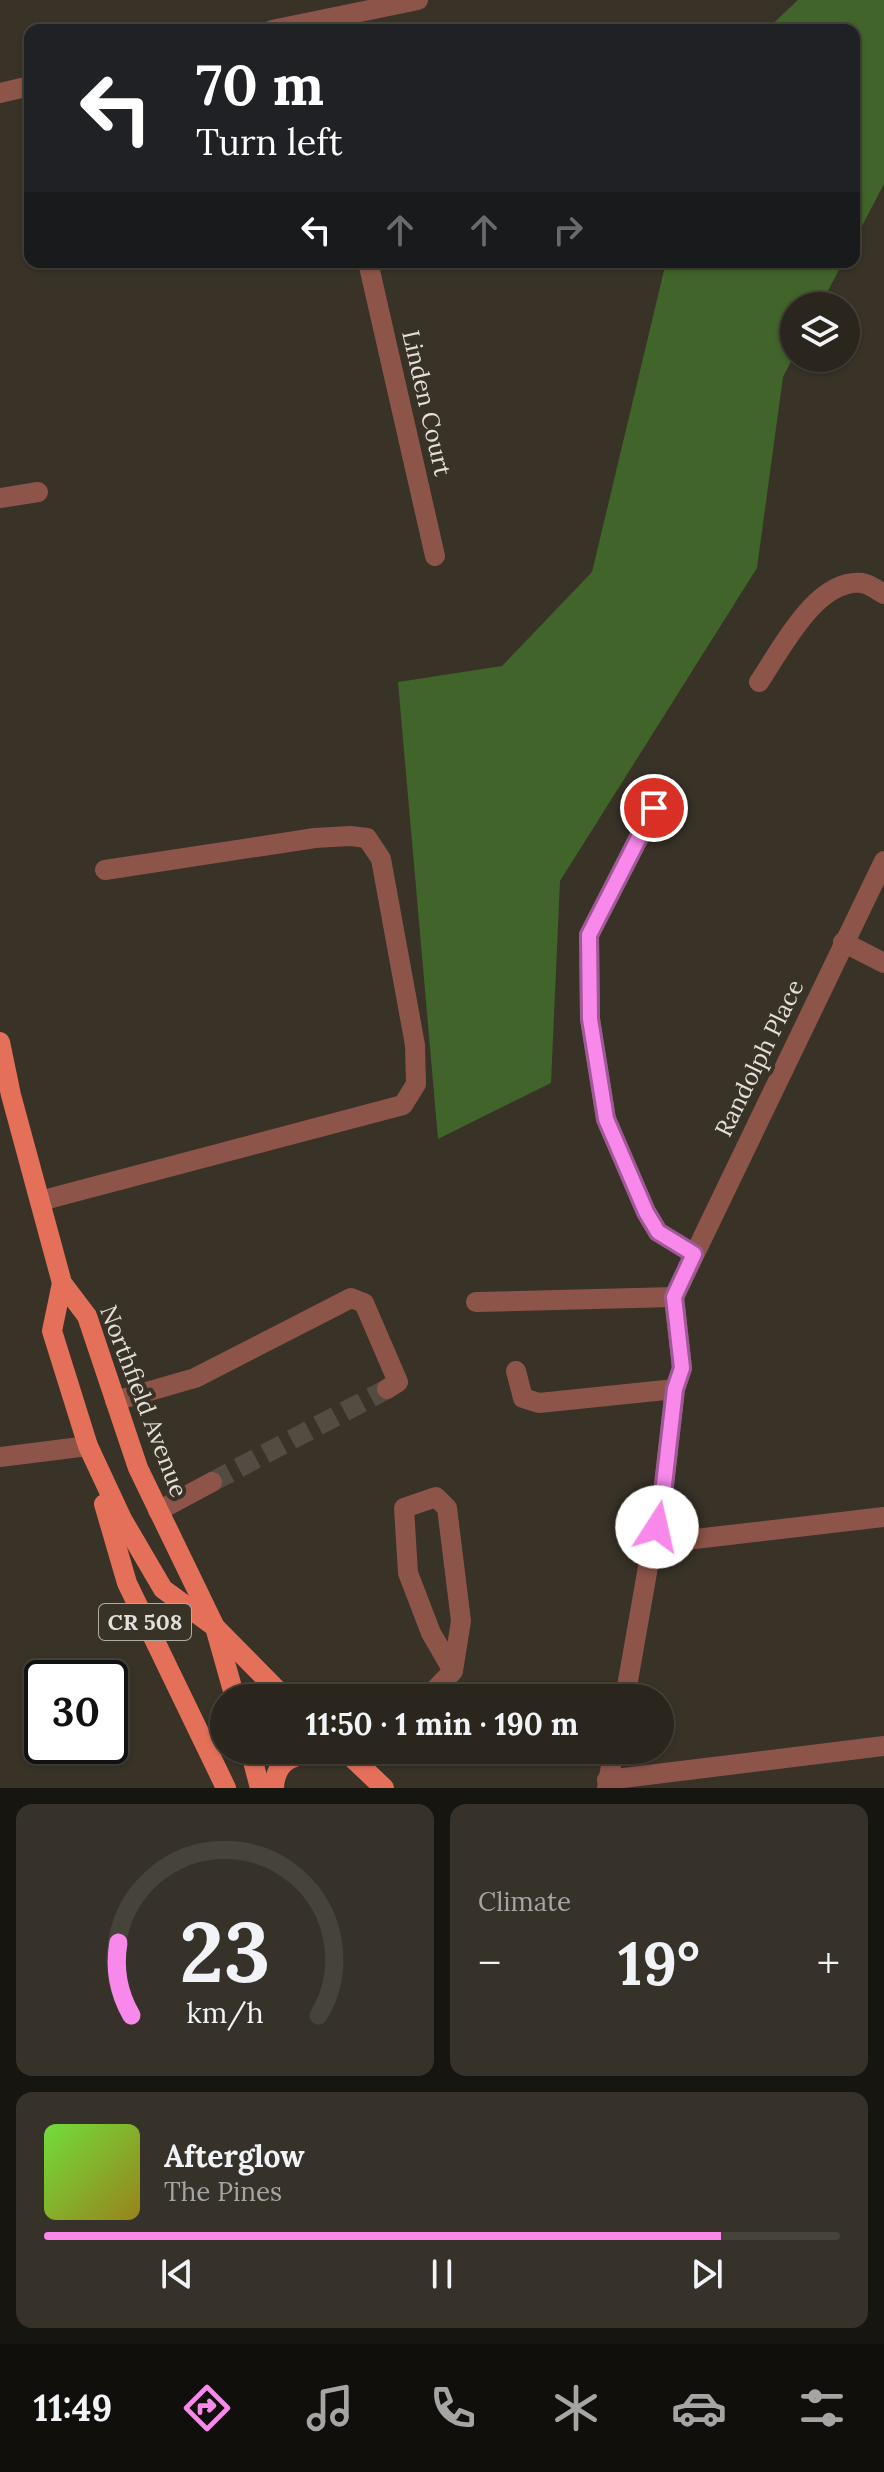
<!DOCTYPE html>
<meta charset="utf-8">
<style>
body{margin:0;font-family:Lora,serif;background:#36322a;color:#f1f3f6;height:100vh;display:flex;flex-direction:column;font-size:30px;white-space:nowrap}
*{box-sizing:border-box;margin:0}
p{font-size:26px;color:#a5a5a4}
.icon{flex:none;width:44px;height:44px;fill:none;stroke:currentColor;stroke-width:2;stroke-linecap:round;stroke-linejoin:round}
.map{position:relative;height:1788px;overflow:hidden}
.details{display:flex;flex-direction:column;gap:16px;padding:16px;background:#171510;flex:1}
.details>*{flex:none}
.top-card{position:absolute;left:24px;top:24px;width:836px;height:244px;border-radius:16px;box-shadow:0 2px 6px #0004,0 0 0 2px #46433b;background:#202124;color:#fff;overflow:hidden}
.fabs{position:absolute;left:780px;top:292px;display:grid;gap:16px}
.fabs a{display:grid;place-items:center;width:80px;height:80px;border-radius:50%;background:#2a261d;box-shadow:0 2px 6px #0004,0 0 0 2px #46433b;font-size:40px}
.speed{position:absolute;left:24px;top:1660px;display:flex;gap:16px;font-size:40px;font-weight:700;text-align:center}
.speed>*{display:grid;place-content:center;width:104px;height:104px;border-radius:50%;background:#2a261d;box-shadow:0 2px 6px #0004,0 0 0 2px #46433b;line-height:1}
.speed .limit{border:4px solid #111;border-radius:12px;background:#fff;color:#111}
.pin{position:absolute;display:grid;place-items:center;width:68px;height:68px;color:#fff;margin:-34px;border:4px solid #fff;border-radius:50%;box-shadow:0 2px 8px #0007}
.me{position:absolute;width:88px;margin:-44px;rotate:10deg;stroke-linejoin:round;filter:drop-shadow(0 0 6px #0008)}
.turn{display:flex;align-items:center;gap:28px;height:168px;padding:0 40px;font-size:36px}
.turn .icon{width:104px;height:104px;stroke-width:2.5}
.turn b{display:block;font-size:56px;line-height:68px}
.lanes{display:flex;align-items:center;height:76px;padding:0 40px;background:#0003;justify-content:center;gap:40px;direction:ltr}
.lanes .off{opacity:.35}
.big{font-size:60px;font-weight:800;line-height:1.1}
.details .tile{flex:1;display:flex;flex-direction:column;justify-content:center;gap:12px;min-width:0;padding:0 28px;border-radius:16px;background:#36322a}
.details .dial{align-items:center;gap:0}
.dial svg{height:208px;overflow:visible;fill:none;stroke:#46433b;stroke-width:7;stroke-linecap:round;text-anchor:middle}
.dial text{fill:#f1f3f6;stroke:none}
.song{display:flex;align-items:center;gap:24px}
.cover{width:96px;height:96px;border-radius:12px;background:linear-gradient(135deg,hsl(100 70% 55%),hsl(50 70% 35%))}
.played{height:8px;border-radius:4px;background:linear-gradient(90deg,#f888ea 85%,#46433b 85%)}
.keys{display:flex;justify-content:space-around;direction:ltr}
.heat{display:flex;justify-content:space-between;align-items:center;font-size:44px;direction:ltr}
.details .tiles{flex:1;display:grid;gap:16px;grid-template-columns:1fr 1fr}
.tile:last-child{grid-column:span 2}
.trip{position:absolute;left:210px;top:1684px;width:464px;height:80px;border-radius:40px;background:#2a261d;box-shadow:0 2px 6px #0004,0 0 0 2px #46433b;font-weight:800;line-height:80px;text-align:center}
.tab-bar{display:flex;height:128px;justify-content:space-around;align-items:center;background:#110f0c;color:#a5a5a4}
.tab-bar .icon{width:56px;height:56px}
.tab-bar .active{color:#f888ea}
.tab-bar b{font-size:36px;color:#f1f3f6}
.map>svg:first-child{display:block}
.green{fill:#406429}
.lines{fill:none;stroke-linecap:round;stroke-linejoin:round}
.minor-tunnel{stroke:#524c42;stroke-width:20;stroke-dasharray:20 10;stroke-linecap:butt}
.minor{stroke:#8d5449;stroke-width:20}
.major{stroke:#e4705a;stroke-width:20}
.route-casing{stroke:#a15898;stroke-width:20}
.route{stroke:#f888ea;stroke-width:14}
.labels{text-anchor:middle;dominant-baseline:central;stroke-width:8;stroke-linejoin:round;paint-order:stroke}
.shield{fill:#383227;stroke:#b0aca4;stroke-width:2}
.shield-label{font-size:22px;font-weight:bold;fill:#e4e0d9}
.street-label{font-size:24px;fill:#e4e0d9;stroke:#383227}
</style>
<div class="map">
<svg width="884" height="1788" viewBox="0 0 884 1788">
<rect width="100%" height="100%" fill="#383227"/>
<g class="green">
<path d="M798 0H884V184L854 241V30H766Z"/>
<path d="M666 262H843L820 306H794V356L783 377 757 568 560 881 551 1083 438 1139 398 682 502 666 592 572Z"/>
</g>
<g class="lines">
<path class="minor-tunnel" d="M212 1482 387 1389"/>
<g class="minor">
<path d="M272 30 418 0"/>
<path d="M0 93 30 86"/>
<path d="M368 262 435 556"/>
<path d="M0 498 38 492"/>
<path d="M759 682C781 650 816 578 862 583 869 584 877 590 884 594"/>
<path d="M654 808 589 935 590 1019 606 1119 646 1212 658 1232 694 1254"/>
<path d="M843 942 884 963"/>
<path d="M40 1201 403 1105 416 1084 415 1045 381 859 367 838 350 836 315 838 105 870"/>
<path d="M476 1302 674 1297"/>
<path d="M516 1371 523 1398 539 1403 675 1389"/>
<path d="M115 1401 195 1378 351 1298 364 1303 398 1382 387 1389"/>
<path d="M0 1457 88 1446"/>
<path d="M158 1511 212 1482"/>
<path d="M652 1544 884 1517"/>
<path d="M427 1698 453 1671 461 1621 447 1508 436 1497 404 1508 408 1573 431 1633 453 1671"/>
<path d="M625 1698 652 1544 661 1511 675 1389 682 1368 674 1297 884 861"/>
<path d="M362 1767 377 1750"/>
<path d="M607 1780 884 1746"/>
<path d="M607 1788 614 1750"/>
</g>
<g class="major">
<path d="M0 1042 11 1095 62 1283 87 1316 138 1468 215 1627 235 1698"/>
<path d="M62 1283 52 1331 88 1446 122 1519 163 1589 215 1627 285 1698"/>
<path d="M104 1504 127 1583 226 1788"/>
<path d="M250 1750 260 1788"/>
<path d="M344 1750 384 1788"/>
<path d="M274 1788C276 1745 319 1755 350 1755"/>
</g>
</g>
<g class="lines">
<g class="route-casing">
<path id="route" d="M654 808 589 935 590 1019 606 1119 646 1212 658 1232 694 1254 674 1297 682 1368 675 1389 661 1511 657 1527"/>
</g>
<use href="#route" class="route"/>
</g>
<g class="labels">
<rect class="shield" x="99" y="1604" width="92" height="36" rx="6"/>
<g class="shield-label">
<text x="145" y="1622">CR 508</text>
</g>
<g class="street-label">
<text transform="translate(427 403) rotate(77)">Linden Court</text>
<text transform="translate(759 1058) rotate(-64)">Randolph Place</text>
<text transform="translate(144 1401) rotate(69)">Northfield Avenue</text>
</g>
</g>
</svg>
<div class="fabs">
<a><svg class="icon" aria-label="layers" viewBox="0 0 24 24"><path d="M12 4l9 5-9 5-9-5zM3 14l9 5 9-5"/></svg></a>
</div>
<div class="speed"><div class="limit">30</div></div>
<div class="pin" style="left:654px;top:808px;background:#d93025"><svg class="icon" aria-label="arrive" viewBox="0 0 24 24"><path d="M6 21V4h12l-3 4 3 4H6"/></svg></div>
<svg class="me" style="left:657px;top:1527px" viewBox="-20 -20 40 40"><circle r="19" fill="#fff"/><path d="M0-13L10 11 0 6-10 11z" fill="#f888ea"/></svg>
<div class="trip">11:50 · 1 min · 190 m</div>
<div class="top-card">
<div class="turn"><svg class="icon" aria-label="left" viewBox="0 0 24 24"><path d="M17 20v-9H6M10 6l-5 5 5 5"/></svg><div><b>70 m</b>Turn left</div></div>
<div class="lanes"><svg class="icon" aria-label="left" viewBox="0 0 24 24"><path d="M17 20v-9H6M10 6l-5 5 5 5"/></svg><svg class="icon off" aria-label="ahead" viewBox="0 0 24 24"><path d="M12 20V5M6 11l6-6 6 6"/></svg><svg class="icon off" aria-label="ahead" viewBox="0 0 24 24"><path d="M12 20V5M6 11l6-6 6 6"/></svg><svg class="icon off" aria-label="right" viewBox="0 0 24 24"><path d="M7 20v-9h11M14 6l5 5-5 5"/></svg></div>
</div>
</div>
<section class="details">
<div class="tiles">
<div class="tile dial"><svg viewBox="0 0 100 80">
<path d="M14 69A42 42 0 1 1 86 69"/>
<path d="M14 69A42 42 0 0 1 9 41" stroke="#f888ea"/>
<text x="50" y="56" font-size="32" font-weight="700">23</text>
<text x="50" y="72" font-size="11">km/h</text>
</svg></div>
<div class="tile"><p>Climate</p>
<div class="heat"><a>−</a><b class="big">19°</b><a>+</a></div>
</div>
<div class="tile">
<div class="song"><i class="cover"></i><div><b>Afterglow</b><p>The Pines</p></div></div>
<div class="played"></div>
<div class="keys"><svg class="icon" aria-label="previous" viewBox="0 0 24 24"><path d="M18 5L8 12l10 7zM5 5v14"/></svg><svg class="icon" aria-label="pause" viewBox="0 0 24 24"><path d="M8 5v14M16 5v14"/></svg><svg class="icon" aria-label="next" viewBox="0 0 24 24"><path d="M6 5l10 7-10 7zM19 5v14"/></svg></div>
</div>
</div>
</section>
<nav class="tab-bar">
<b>11:49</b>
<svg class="icon active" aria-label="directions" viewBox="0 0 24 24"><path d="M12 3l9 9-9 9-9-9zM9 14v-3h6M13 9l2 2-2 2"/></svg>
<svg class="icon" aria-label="music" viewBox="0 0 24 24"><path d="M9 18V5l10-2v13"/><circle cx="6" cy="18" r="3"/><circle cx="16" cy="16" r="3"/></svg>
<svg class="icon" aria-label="phone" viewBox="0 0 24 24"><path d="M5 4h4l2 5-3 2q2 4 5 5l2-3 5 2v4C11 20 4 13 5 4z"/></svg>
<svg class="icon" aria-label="climate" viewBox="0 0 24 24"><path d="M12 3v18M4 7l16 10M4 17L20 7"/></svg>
<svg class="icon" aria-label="car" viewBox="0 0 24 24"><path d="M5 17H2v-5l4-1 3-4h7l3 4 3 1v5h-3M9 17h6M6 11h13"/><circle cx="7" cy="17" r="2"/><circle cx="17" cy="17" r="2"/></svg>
<svg class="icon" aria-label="filters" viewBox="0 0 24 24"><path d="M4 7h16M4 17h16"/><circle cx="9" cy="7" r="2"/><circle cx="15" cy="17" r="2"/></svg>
</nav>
